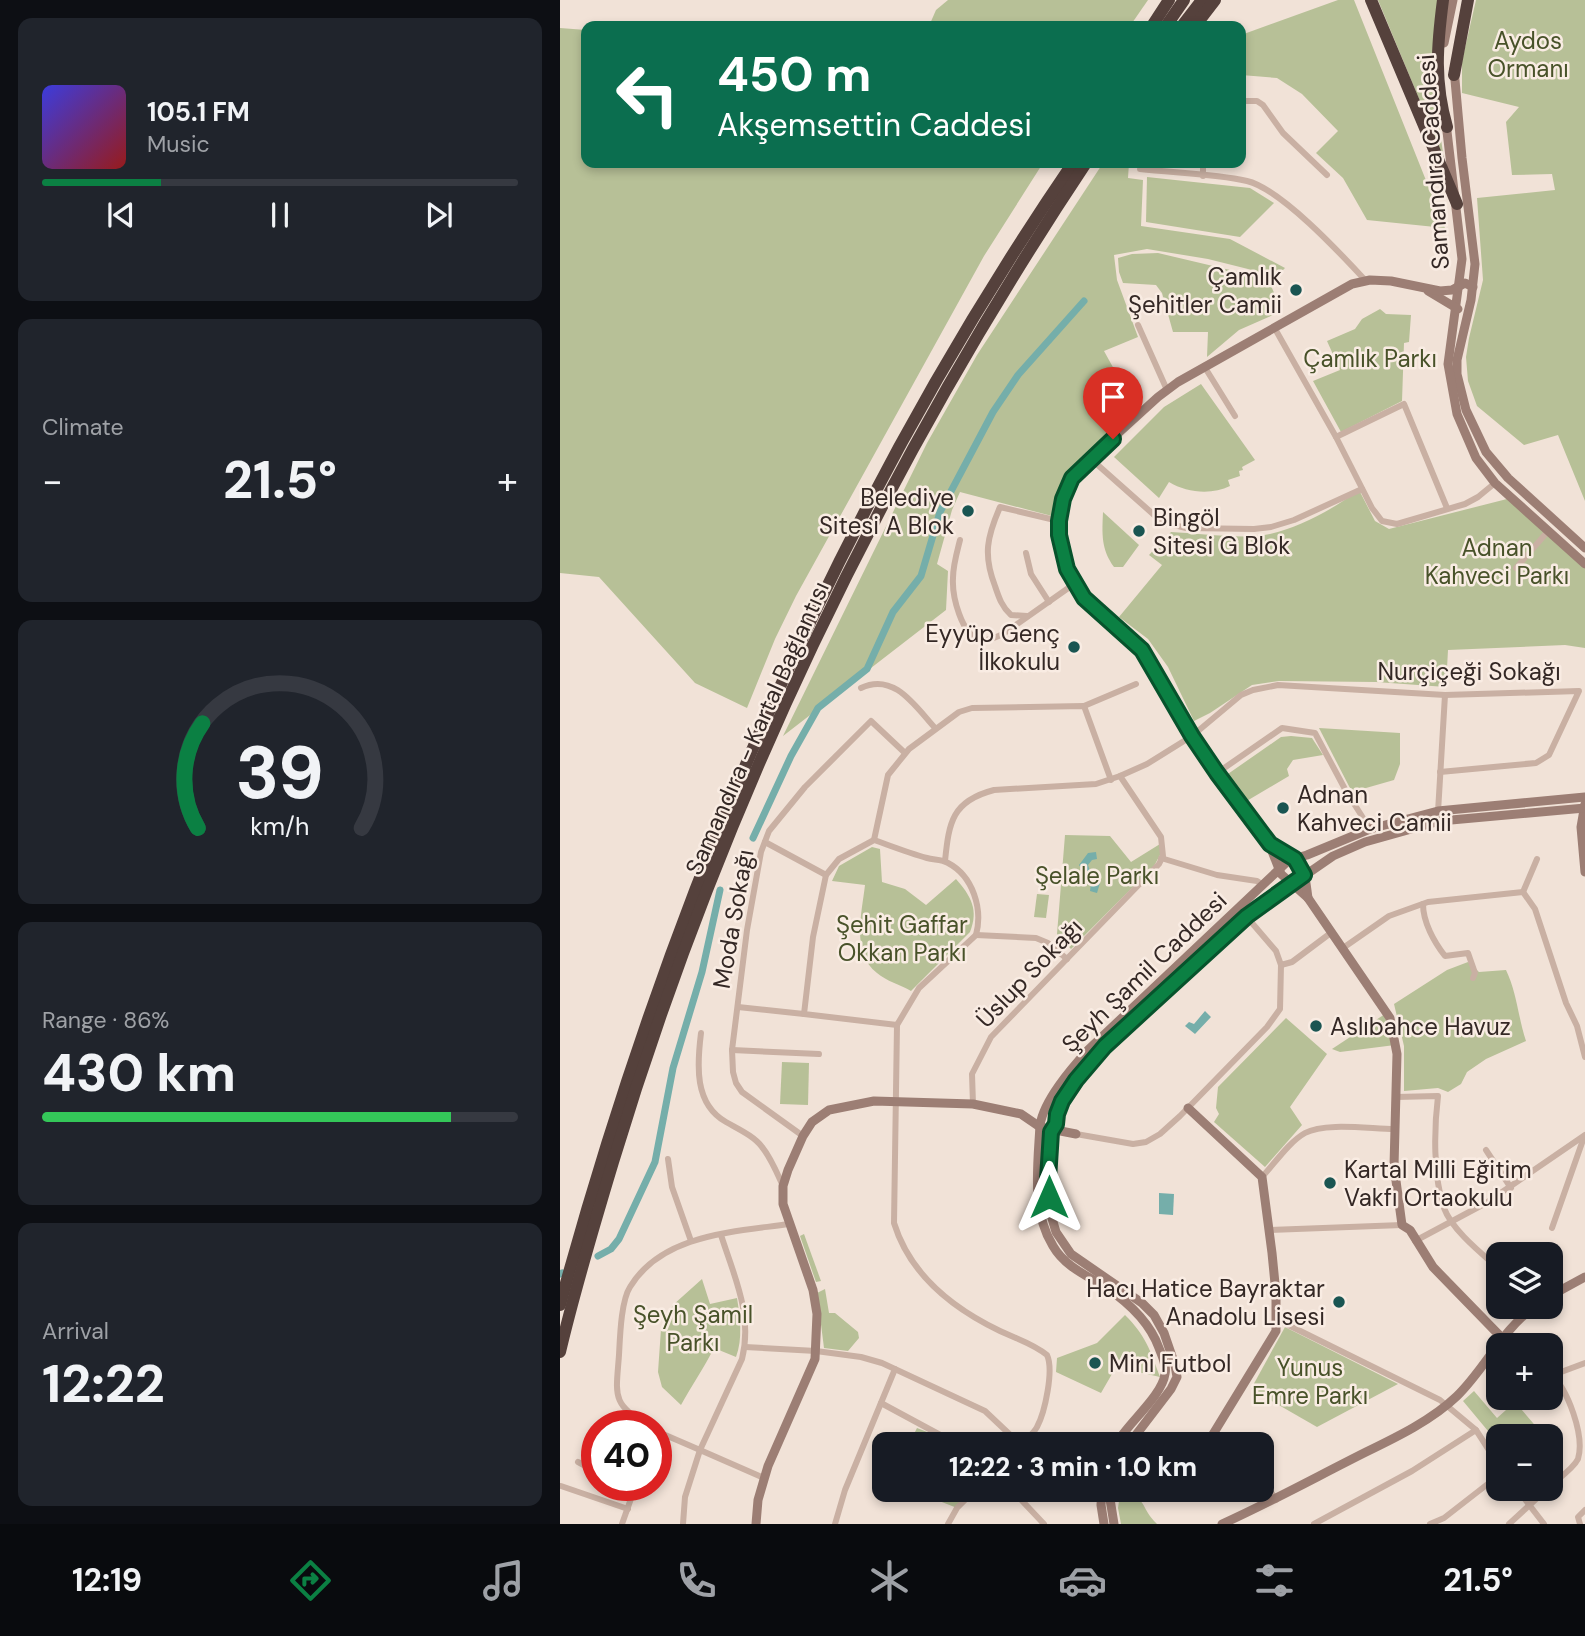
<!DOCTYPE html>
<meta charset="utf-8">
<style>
body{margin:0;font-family:"DM Sans",sans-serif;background:#20242c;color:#f1f3f6;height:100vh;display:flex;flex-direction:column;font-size:26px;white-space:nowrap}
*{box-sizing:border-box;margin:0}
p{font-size:23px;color:#9ea1a6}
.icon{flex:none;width:38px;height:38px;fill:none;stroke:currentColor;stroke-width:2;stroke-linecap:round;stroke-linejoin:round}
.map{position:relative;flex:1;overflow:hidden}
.drawer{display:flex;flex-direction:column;gap:18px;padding:18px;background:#0d0f14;width:560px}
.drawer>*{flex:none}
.top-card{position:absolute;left:21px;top:21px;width:665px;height:147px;border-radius:14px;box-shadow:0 4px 10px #0003;background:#0b6e4f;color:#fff;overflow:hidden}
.fabs{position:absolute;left:926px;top:1242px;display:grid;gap:14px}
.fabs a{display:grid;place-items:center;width:77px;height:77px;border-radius:14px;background:#171b24;box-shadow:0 4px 10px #0003;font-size:35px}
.speed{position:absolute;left:21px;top:1410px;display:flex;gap:14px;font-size:35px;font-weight:700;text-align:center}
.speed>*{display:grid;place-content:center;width:91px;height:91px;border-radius:50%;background:#171b24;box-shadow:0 4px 10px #0003;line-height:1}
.speed .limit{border:10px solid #d22;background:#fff;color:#111}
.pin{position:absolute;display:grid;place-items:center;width:60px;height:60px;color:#fff;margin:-72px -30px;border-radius:50% 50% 50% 0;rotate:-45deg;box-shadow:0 0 7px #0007}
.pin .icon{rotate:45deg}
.me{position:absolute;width:77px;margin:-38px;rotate:0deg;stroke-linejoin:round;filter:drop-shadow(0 0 5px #0008)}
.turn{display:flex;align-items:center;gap:24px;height:147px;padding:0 21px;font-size:32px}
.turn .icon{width:91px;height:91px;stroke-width:2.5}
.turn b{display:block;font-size:49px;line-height:60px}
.big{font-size:52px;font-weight:800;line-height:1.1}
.drawer .tile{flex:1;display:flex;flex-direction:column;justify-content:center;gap:10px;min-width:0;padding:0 24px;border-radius:14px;background:#20242c}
.drawer .dial{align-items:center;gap:0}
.dial svg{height:182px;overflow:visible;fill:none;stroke:#363941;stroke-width:7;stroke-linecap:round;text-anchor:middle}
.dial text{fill:#f1f3f6;stroke:none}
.song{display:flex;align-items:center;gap:21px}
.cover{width:84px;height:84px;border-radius:10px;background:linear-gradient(135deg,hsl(240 70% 55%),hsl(0 70% 35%))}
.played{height:7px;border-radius:4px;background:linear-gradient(90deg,#0b8043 25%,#363941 25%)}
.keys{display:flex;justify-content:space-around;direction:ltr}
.heat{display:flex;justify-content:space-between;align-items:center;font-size:38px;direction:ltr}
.charge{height:10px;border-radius:5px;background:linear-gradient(90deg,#34c759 86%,#363941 0)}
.trip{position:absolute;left:312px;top:1432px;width:402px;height:70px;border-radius:14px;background:#171b24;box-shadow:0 4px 10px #0003;font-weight:800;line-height:70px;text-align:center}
.tab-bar{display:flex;height:112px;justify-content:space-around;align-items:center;background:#090b0e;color:#9ea1a6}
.tab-bar .icon{width:49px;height:49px}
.tab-bar .active{color:#0b8043}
.tab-bar b{font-size:32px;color:#f1f3f6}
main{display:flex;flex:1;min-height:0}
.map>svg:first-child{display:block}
.green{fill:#b7c097}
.water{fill:#75aeaa}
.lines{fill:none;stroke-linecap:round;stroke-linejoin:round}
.canal{stroke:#75aeaa;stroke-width:7}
.street{stroke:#c9b0a3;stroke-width:6}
.secondary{stroke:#9c7e74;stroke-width:9}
.highway{stroke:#55413c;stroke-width:12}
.route-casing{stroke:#07532c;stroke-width:18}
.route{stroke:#0b8043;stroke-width:12}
.poi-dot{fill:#1a5552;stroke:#f9ece3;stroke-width:2.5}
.labels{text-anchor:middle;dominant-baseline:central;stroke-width:5;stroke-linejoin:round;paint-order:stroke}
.park-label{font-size:24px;fill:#485229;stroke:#f9ece3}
.street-label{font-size:24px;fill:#342825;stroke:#f9ece3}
.poi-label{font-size:24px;fill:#342825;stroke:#f9ece3;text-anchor:start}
</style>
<main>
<section class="drawer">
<div class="tile">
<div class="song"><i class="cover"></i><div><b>105.1 FM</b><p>Music</p></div></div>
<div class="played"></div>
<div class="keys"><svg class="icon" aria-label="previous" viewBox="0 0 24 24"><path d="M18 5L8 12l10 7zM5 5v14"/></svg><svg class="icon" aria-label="pause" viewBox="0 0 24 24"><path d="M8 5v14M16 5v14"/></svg><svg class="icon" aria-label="next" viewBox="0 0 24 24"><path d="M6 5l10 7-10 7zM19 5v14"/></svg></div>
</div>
<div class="tile"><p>Climate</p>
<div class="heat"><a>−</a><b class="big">21.5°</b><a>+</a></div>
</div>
<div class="tile dial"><svg viewBox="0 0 100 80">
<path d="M14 69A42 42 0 1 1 86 69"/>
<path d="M14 69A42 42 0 0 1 16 23" stroke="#0b8043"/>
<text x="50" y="56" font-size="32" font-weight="700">39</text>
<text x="50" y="72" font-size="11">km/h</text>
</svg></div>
<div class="tile"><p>Range · 86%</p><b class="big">430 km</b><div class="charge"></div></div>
<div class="tile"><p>Arrival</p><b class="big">12:22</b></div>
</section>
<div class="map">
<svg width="1025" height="1524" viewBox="0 0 1025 1524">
<rect width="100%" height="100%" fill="#f1e2d7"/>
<g class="green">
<path d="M388 0H588L570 26H369L376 10Z"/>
<path d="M778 0H794L885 228 807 220 783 178 756 153 778 131 742 94 717 78 681 75V35Z"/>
<path d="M818 0H880L872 62V80L884 159Z"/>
<path d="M916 0H1025V501L998 435 964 445 917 406 908 381 906 357 909 338 923 280 917 198 995 190 992 174 952 175 946 122 959 107 902 93V61Z"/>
<path d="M0 28 26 30V163H483L424 256 236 596 215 639 187 708 135 683 39 577 0 573Z"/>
<path d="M543 163H569L568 178 583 180 581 226 670 239 725 268 713 280 696 271 648 259 587 249 554 255 557 280 578 337 544 351 576 409 532 449 501 482 492 516 400 492 392 510 377 564 388 571 386 610 223 736 367 443 417 355Z"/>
<path d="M587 177 690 188 714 203 680 237 586 222Z"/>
<path d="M598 253 708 279 722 311 679 330 647 357 648 332H613L602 293 596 285 563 283 559 272 558 258 572 254Z"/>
<path d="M820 309 826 314 851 315 849 342 844 343 842 401 781 432 753 381 780 370 767 341 795 329 802 319Z"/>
<path d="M641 384 695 460 682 467 683 470 679 471 680 476 668 480 670 486C652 495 627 493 609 482L599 498 554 457 604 407Z"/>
<path d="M799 490 815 521 829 529 947 499 1025 568V648L1005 645 888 650 886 687 816 682 719 681 692 685 650 713 634 721 608 667 588 639 559 617 602 565 589 555 611 532C637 533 686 540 710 534 741 527 773 509 799 490Z"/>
<path d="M543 512 579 545 563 567H554C541 549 542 534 543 512Z"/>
<path d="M759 728 840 733V764L834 780 792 792Z"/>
<path d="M731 736 752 738 763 755 733 760 727 769 729 776 685 802 665 776 721 737Z"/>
<path d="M505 835 550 836 571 862 600 844V855L594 866 511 949 497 934Z"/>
<path d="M312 847 320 849 322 882 345 889 366 905 396 879C411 896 419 910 410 932L351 991C341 985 326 981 317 973 291 953 302 912 305 885L272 881 279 866Z"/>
<path d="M477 894 489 895 486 918 474 917Z"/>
<path d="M908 962 919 972 946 970C957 993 958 1017 966 1041L926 1059 907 1072 901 1084 888 1092 878 1088 844 1091V1046L834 1004 887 970Z"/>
<path d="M825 1014 835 1045 780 1052 772 1049Z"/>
<path d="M726 1018 767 1054 730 1107 742 1125 705 1167 654 1122 659 1114 656 1108 658 1087Z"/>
<path d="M222 1062 249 1063 248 1105 220 1104Z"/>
<path d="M244 1234 261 1281 256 1282 240 1236Z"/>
<path d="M142 1279 150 1304 177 1298C180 1317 183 1339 176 1357L154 1348C144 1368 132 1385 121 1405L102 1387 98 1372 101 1329 113 1305Z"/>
<path d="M265 1289 269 1313H275L298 1332 299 1338 288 1351 264 1348 257 1293Z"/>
<path d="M565 1315C586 1336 590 1350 600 1377L556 1367 541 1393 496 1372 497 1358 537 1343Z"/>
<path d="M725 1327 838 1384 757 1427 691 1389Z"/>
<path d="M914 1391 937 1418 955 1402 979 1430 971 1437H938V1443L903 1401Z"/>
<path d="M357 1428 397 1444H349Z"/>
<path d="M349 1489H416L397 1508Z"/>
<path d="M560 1494C588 1495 579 1507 597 1524H561L558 1508Z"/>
</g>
<g class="water">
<path d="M536 852 537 859 532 860 528 865 531 874 540 883 537 893 530 891 531 883 519 865 528 853Z"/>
<path d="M645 1011 651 1017 635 1034 625 1026 629 1022 634 1024Z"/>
<path d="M599 1193 614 1194 613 1215 599 1214Z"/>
</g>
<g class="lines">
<g class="canal">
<path d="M193 838 231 756 258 708 307 669 333 612 361 576 380 512 433 412 458 375 524 301"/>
<path d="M38 1256 51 1249 59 1239 95 1162 113 1068 142 972 160 890"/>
<path d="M0 1274 2 1273"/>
</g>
<g class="street">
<path d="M681 101H697L703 105 723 133 767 175"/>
<path d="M580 169C615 173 653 173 687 181 721 189 781 254 806 281"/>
<path d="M643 176V163"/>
<path d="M578 325 607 390"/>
<path d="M714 327 776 437 812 508 822 521 837 524 905 504 918 497 935 483"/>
<path d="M644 366 675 416"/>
<path d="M776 437 844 404 887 508"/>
<path d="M531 459 602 522 626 528 694 529 711 527 734 520 802 489"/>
<path d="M400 540C397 552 393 565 393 578 392 595 401 636 421 640 429 641 436 637 443 634L514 584"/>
<path d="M466 553 471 574 489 602"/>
<path d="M956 568 989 530"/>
<path d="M467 616 451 615C442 607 439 598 435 586 423 555 427 537 440 507L499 521"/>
<path d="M301 688C334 672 355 706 375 728"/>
<path d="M524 706 576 684"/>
<path d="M657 773 722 728 755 733 786 791 810 829"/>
<path d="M878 812 885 695"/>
<path d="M314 840 328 775 349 749 399 712 412 708 524 706 551 780"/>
<path d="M205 842 266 875"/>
<path d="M601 858 657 875 697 881 703 885"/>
<path d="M385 861C389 822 392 801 434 790L536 784 560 776 587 764 632 736 681 695 693 690 718 685 885 695 1019 691 989 755 976 763 880 772"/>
<path d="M963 892 977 859"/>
<path d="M863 904C863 922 874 942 885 956L908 953 915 973 913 978"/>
<path d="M416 935 476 938 488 943 507 959"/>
<path d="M783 948 829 916 868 902 963 892 975 909 1006 1003 1017 1026 1025 1057"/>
<path d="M721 965 732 962 772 932"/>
<path d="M178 1007 244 1014"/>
<path d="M337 1025 244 1014 253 937 266 875 279 859 314 840C331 846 349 853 367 858 374 860 382 859 388 863 413 876 423 909 416 935L359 988 337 1025 334 1223C350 1275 392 1308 440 1331 455 1338 474 1344 487 1355 494 1370 485 1412 477 1427 474 1433 467 1438 462 1444"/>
<path d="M141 1033C137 1065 134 1104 166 1122 178 1129 194 1136 202 1147 211 1158 217 1173 223 1186"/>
<path d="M172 1050 259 1054"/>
<path d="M836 1097 878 1096C874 1129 873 1176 884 1208 892 1230 921 1253 938 1268"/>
<path d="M413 1104 412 1074 431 1037 599 864 603 856 601 837 560 776"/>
<path d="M516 1134 573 1144 586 1142 600 1134 620 1116 707 1027 720 1009 721 965 716 951 686 916"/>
<path d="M243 1136 182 1092 176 1083 173 1072 172 1050 187 930 201 852 209 831 245 787 311 721 345 753"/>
<path d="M926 1150 951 1188"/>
<path d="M108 1159 112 1187 131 1241"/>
<path d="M702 1177C715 1163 729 1142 745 1133 765 1122 811 1129 834 1129"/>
<path d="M992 1228 1024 1137"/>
<path d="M708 1230 842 1225"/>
<path d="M855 1241 926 1203 1025 1135"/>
<path d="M716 1319 880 1400 916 1430 938 1464"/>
<path d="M943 1339 953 1346"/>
<path d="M185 1347 256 1351 301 1357 322 1363 425 1411 460 1444"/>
<path d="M990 1373C1008 1389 1025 1436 1018 1459 1013 1469 999 1478 990 1486"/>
<path d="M993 1375 1025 1363"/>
<path d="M321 1403 397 1444"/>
<path d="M88 1426C51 1403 56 1396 59 1355 60 1337 61 1301 70 1287 102 1234 174 1232 229 1224"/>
<path d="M96 1431 140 1450 182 1359C193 1314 174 1276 161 1235"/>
<path d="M18 1462 37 1472"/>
<path d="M702 1478 716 1500"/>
<path d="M1 1486 68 1509"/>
<path d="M61 1486 73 1493 62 1524"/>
<path d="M451 1489 484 1524"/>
<path d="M957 1489 984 1524"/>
<path d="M123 1524 125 1497 140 1450 204 1478"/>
<path d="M275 1524 285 1490 335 1369"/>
<path d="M388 1524 397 1508 416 1489"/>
<path d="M754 1524 852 1471 916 1430"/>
<path d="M870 1524 884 1518 938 1476"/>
<path d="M949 1524 987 1489"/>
<path d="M1020 1524 1018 1517 1025 1510"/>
</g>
<g class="secondary">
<path d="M884 43 893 0"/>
<path d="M894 69 902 158 915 264 911 300 897 360V374L906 410 926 452 948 478 1025 548"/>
<path d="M886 123 902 259 888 364 897 414 916 458 935 483 1025 564"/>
<path d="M868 291 898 309"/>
<path d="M1025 804 1021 827 1025 872"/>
<path d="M710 846 721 874 748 898 830 1018 837 1054 834 1166 842 1225 850 1230 873 1267 943 1339"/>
<path d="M748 898C746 886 746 867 735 859 726 853 716 850 709 842 697 829 687 814 677 800 661 779 644 757 631 735 618 710 606 684 590 660 574 635 546 620 525 598 492 565 490 502 521 467L598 397 618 382 792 284 810 280 831 281 880 291 892 290 905 283 913 287"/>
<path d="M628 1108 702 1177 712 1253 716 1294V1331L647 1444"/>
<path d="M990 1296 1025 1277"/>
<path d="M556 1444C568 1423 602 1396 605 1374 607 1365 602 1356 599 1348 590 1323 569 1303 547 1288 528 1276 505 1267 493 1246 471 1211 478 1165 480 1125 484 1100 511 1069 528 1050L729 860 747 855 810 829 878 811 1025 797"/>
<path d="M569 1444 611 1389 617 1377 615 1365 604 1333 594 1315 582 1303 511 1254 496 1232 491 1215 488 1179 491 1132 496 1124 497 1114 502 1101 516 1080 545 1046 686 916 773 856 805 842 880 821 1025 808"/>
<path d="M542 1489 541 1505 544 1524"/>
<path d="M552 1489 550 1499 554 1524"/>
<path d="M612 1496 617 1489"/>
<path d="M196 1524 198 1500 208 1466 255 1359 257 1314 253 1290 223 1204V1186L228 1170 243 1136 252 1122 269 1110 314 1101 413 1104 461 1114 480 1127 516 1134"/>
<path d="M662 1524C711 1502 758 1476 806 1452 837 1437 872 1420 897 1396 925 1369 942 1330 974 1307"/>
</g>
<g class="highway">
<path d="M811 0 897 204"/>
<path d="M883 0C877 46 874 82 887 127"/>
<path d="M592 26 609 0"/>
<path d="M606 26 624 0"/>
<path d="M622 26 642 0"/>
<path d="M635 26 655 0"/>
<path d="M894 75 908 0"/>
<path d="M0 1305C110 901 276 509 513 163"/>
<path d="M0 1352C15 1288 34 1225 53 1162 160 808 321 471 526 163"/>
</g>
</g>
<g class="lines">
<g class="route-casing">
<path id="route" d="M489 1197 488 1179 491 1132 496 1124 497 1114 502 1101 516 1080 545 1046 687 916 744 875 735 859 710 844 657 773 632 736 582 650 524 598 507 569 499 535V521L503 499 512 478 553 439"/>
</g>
<use href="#route" class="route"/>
</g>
<g class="poi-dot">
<circle cx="736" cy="290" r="7"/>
<circle cx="408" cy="511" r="7"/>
<circle cx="579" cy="531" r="7"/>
<circle cx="514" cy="647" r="7"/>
<circle cx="723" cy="808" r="7"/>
<circle cx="756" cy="1026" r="7"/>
<circle cx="770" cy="1183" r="7"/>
<circle cx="779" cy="1302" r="7"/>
<circle cx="535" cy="1363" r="7"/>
</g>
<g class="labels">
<g class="park-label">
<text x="968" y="40">Aydos<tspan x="968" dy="28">Ormanı</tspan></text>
<text x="810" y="358">Çamlık Parkı</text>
<text x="937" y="547">Adnan<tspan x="937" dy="28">Kahveci Parkı</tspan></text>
<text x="537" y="875">Şelale Parkı</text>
<text x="342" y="924">Şehit Gaffar<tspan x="342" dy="28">Okkan Parkı</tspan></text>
<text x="133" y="1314">Şeyh Şamil<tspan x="133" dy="28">Parkı</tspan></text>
<text x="750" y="1367">Yunus<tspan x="750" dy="28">Emre Parkı</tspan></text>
</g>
<g class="street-label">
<text transform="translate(873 162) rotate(-94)">Samandıra Caddesi</text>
<text x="909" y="671">Nurçiçeği Sokağı</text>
<text transform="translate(197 728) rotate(-66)">Samandıra - Kartal Bağlantısı</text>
<text transform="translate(173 919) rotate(-80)">Moda Sokağı</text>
<text transform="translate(584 972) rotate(-44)">Şeyh Şamil Caddesi</text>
<text transform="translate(469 973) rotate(-46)">Üslup Sokağı</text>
</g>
<g class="poi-label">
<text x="722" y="276" text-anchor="end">Çamlık<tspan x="722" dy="28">Şehitler Camii</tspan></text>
<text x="394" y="497" text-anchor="end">Belediye<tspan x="394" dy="28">Sitesi A Blok</tspan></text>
<text x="593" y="517">Bingöl<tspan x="593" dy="28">Sitesi G Blok</tspan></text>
<text x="500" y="633" text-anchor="end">Eyyüp Genç<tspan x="500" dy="28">İlkokulu</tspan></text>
<text x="737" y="794">Adnan<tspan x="737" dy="28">Kahveci Camii</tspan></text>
<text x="770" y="1026">Aslıbahce Havuz</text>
<text x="784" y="1169">Kartal Milli Eğitim<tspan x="784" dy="28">Vakfı Ortaokulu</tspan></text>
<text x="765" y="1288" text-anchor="end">Hacı Hatice Bayraktar<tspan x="765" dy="28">Anadolu Lisesi</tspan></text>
<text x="549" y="1363">Mini Futbol</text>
</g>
</g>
</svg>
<div class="fabs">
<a><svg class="icon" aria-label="layers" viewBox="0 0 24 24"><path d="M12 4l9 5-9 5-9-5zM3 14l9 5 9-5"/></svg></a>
<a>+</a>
<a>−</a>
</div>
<div class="speed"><div class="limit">40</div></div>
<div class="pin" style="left:553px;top:439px;background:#d93025"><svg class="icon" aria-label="arrive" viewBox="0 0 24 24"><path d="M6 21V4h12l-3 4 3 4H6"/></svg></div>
<svg class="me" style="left:489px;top:1197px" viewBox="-20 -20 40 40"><path d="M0-17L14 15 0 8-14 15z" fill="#0b8043" stroke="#fff" stroke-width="4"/></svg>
<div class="trip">12:22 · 3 min · 1.0 km</div>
<div class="top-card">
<div class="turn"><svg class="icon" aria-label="left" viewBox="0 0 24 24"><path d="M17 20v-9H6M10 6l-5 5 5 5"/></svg><div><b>450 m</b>Akşemsettin Caddesi</div></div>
</div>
</div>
</main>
<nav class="tab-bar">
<b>12:19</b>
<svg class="icon active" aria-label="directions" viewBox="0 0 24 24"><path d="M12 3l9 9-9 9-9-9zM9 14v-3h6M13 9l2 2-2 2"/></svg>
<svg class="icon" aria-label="music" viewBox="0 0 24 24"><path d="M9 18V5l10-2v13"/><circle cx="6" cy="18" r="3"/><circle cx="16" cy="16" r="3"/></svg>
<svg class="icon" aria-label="phone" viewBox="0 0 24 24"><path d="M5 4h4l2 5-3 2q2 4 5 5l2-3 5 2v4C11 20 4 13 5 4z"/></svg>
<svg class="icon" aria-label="climate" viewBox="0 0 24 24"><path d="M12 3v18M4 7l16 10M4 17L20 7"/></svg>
<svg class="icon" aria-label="car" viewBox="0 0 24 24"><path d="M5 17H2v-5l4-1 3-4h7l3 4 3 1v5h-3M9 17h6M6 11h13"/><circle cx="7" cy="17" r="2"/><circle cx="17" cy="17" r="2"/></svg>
<svg class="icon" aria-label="filters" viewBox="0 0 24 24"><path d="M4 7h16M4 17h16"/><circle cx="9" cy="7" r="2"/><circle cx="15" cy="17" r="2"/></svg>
<b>21.5°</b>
</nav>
